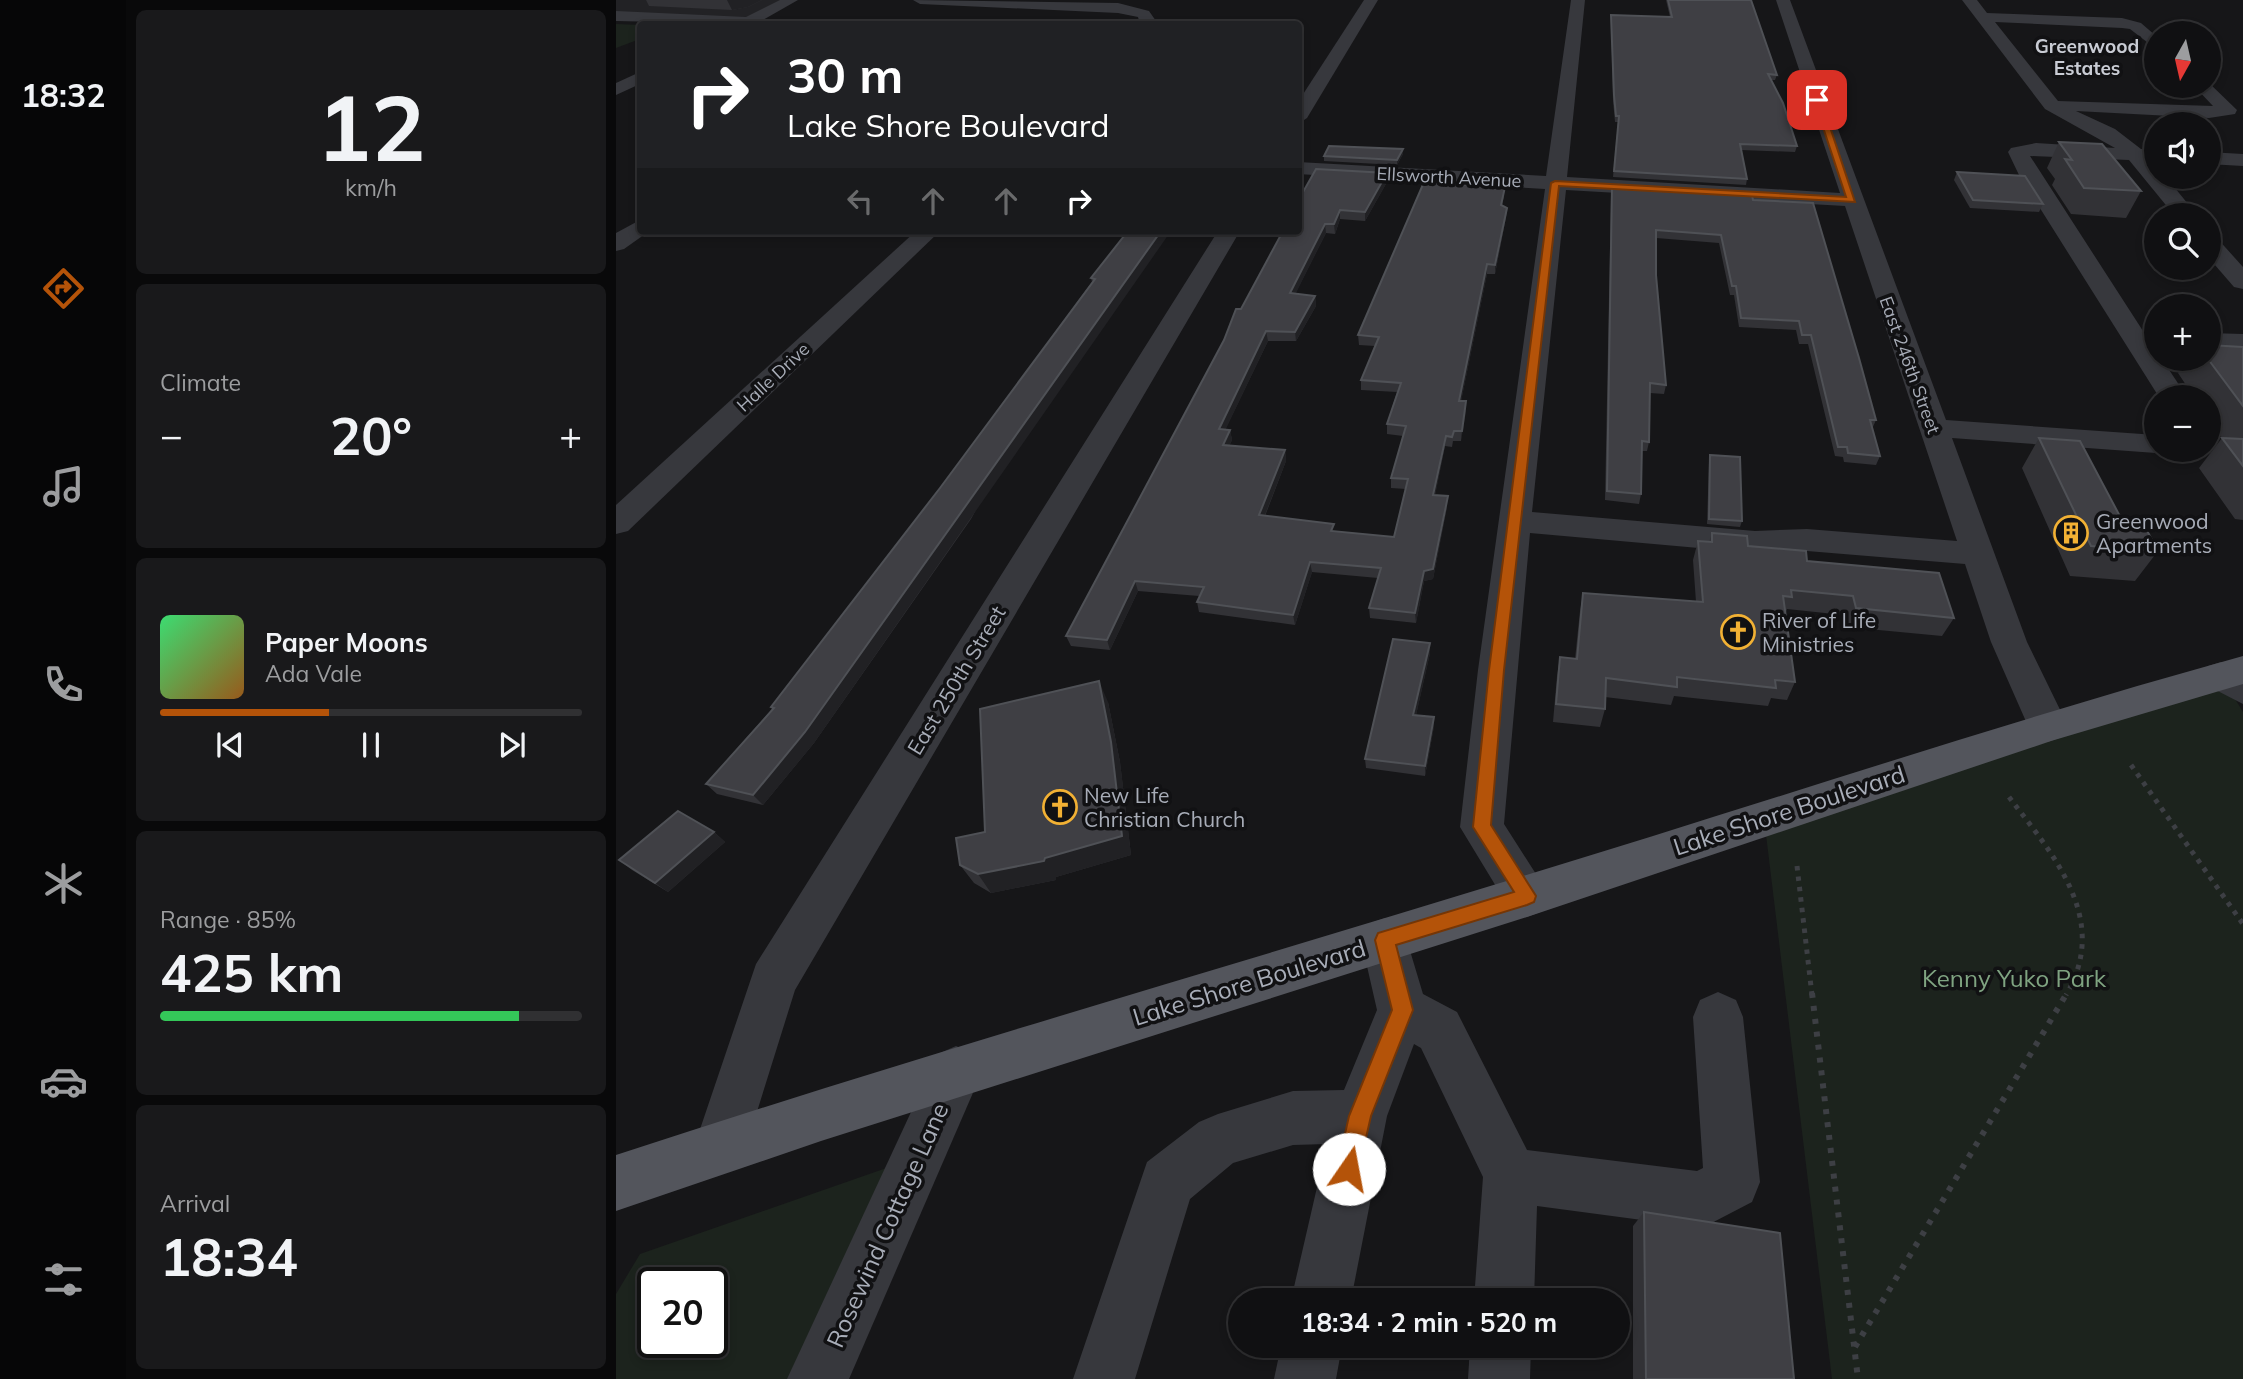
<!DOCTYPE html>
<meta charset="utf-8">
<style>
body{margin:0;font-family:Mulish,sans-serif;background:#19191b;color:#f1f3f6;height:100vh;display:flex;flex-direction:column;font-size:26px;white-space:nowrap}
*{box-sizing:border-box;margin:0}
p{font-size:23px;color:#9c9d9f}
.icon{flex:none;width:38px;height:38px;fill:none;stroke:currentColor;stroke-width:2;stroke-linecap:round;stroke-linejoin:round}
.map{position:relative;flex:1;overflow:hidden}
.side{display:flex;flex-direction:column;gap:10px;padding:10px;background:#09090a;width:490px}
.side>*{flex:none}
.hud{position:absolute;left:21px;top:21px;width:665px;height:214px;border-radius:7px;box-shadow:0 4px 10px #0003,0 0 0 2px #303032;background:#202124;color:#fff;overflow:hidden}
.needle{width:46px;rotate:188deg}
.tools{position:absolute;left:1528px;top:21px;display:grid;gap:14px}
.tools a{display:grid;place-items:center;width:77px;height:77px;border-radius:50%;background:#101012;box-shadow:0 4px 10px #0003,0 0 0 2px #303032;font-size:35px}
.speed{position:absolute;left:21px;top:1267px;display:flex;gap:14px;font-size:35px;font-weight:700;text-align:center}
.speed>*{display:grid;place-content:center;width:91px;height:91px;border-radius:50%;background:#101012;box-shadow:0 4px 10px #0003,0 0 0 2px #303032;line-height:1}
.speed .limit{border:4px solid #111;border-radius:10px;background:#fff;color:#111}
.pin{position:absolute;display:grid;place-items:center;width:60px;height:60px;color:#fff;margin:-30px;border-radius:14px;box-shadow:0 4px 10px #0006}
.me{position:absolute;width:77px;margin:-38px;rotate:12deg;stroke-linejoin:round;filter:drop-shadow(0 0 5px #0008)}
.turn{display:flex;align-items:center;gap:24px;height:147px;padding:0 35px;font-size:32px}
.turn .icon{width:91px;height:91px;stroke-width:2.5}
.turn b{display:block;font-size:49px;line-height:60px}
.lanes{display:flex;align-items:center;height:66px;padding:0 35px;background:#0003;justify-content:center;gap:35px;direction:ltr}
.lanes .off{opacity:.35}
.big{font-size:52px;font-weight:700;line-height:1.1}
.side .widget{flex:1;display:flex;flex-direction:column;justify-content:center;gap:10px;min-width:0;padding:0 24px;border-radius:10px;background:#19191b}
.side .dial{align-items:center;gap:0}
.dial b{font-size:91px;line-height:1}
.song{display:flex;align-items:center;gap:21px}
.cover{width:84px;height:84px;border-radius:10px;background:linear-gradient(135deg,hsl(140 70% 55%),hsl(30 70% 35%))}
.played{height:7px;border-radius:4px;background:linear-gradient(90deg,#b45309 40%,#303032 40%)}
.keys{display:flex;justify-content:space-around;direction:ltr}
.heat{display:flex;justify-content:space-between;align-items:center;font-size:38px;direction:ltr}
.charge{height:10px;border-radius:5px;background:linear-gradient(90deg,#34c759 85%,#303032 0)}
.trip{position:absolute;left:612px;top:1288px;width:402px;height:70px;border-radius:35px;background:#101012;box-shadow:0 4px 10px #0003,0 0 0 2px #303032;font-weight:700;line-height:70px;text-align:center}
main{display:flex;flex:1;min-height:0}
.tabs{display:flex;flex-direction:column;width:126px;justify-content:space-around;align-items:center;background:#060607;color:#9c9d9f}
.tabs .icon{width:49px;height:49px}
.tabs .active{color:#b45309}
.tabs b{font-size:32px;color:#f1f3f6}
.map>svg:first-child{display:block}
.built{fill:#222225}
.green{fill:#1c231d;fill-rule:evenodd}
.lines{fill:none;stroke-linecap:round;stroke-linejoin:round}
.path-far1{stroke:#3d3f44;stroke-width:5;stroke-dasharray:4.5 6;stroke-linecap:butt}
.path{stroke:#3d3f44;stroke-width:6;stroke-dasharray:5 8;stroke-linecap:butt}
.minor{fill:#37383d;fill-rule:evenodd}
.major{fill:#53555c;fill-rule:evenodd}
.wall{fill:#323236}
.shaded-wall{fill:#212124}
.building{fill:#3f3f44;stroke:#4f5156;stroke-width:2}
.route{fill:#b45309;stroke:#753606;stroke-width:2}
.labels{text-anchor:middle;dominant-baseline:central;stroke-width:7;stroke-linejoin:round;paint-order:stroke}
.far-street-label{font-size:18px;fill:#a8adb8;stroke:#111113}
.far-neighbourhood-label{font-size:19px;font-weight:bold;fill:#c9ccd4;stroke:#111113}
.poi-label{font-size:21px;fill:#a8adb8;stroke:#111113;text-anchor:start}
.street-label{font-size:21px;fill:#a8adb8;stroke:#111113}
.near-street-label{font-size:24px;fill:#a8adb8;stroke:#111113}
.near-park-label{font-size:24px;fill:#7fa381;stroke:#111113}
</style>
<main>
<nav class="tabs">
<b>18:32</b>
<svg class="icon active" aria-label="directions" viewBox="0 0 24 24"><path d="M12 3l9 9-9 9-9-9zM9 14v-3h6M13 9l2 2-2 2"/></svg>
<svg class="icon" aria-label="music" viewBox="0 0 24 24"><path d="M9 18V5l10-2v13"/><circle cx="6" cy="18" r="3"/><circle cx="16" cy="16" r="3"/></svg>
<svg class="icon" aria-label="phone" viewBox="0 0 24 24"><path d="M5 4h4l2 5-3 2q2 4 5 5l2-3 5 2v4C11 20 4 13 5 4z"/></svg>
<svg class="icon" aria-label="climate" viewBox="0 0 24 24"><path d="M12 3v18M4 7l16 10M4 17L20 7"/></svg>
<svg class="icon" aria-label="car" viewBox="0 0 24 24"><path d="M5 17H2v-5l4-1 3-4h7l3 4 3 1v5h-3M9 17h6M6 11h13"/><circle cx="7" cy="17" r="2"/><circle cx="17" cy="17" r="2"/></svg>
<svg class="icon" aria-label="filters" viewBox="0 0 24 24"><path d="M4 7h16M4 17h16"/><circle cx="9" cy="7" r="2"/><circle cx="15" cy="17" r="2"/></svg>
</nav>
<section class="side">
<div class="widget dial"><b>12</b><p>km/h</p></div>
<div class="widget"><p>Climate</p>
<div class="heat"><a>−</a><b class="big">20°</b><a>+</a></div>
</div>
<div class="widget">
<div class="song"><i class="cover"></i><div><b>Paper Moons</b><p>Ada Vale</p></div></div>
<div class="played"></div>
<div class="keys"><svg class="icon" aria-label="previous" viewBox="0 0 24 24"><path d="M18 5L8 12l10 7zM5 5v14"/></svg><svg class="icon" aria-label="pause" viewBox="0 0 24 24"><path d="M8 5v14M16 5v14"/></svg><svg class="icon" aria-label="next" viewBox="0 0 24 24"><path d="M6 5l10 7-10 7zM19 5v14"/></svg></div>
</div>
<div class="widget"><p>Range · 85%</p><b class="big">425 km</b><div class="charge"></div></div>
<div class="widget"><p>Arrival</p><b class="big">18:34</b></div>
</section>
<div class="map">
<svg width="1627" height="1379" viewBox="0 0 1627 1379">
<rect width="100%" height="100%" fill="#161618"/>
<path class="built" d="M0 0H176L133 22 0 16Z"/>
<g class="green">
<path d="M0 24 24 25V39L0 48Z"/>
<path d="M1605 676 1627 712V1379H1216L1148 818Z"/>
<path d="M302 1157 202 1379H0V1294L24 1254ZM37 1283H96V1342H37Z"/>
</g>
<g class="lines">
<g class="path-far1">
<path d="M1515 765 1627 924"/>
<path d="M1393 797C1437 855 1495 919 1450 995"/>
<path d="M1181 866 1196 995"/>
</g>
<g class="path">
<path d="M1196 993 1242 1379"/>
<path d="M1239 1347 1451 993"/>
</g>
<g class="minor">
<path d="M164 0H182L140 24 0 21V11L130 17Z"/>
<path d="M297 0 502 3 533 11 540 21 538 24H524L522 17 502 13 304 4Z"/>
<path d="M748 0H762L691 118 682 124V102Z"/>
<path d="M955 0H969L951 177 1224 193 1160 0H1174L1330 420 1540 435V450H1551L1540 453 1336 438 1411 642 1452 726 1446 737 1432 742 1418 737 1412 726 1375 642 1349 564 1191 551 1139 553 914 533 888 824 934 896 927 911 911 917 895 911 844 827 862 670 929 189 682 174V162L930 176ZM950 190 1229 206 1341 541 1191 529 1139 531 916 512Z"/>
<path d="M1346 0H1361L1371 13 1506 18 1525 23 1540 36V49L1514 29 1506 28 1379 22 1442 101 1597 106 1578 86H1592V82L1621 110 1619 114 1593 118 1460 111 1499 129 1525 149 1540 150V162H1537L1540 177H1550L1581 215H1558L1513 160 1414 156 1527 331 1540 330V346H1537L1540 359H1546L1571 397H1543L1403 175 1392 152 1395 148 1420 143 1499 148 1429 109Z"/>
<path d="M24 72V84L0 95V83Z"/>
<path d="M1592 152 1627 154V166L1592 164Z"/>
<path d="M24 220V231L32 232 8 249 0 251V233Z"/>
<path d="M300 231H324L12 531 0 534V505Z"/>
<path d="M602 231H624L179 990 124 1166 105 1174 86 1166 78 1147 140 964Z"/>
<path d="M1592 235 1600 237 1627 267V289L1618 287 1592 257Z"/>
<path d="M1592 333 1627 334V350L1592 349Z"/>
<path d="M1605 662 1627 671V704L1592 686 1586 676 1592 666Z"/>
<path d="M769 918 786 924 807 994 841 1012 911 1150 1081 1171 1087 1168 1077 1017 1084 1000 1102 992 1120 1000 1127 1017 1144 1182 1136 1202 1086 1228 921 1206 918 1300H858L867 1177 805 1048 798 1044 771 1116 735 1300H675L711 1144 677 1145 617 1163 574 1199 519 1379H457L531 1162 583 1122 602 1114 677 1091 728 1090 761 1010 745 940 752 924Z"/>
<path d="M340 1046 358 1054 366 1072 233 1379H171L322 1054Z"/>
<path d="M665 1346H726L720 1379H658Z"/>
<path d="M854 1346H915L914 1379H852Z"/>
</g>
<path class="major" d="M1627 656V684L1435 741 911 917 205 1141 0 1211V1155C301 1056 605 969 907 876 1148 803 1385 723 1627 656Z"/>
</g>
<g class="wall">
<path d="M30 0H146L132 7 116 10 33 6Z"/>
<path d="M1050 0H1135L1161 75 1159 80H1155L1181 146 1179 152 1125 150 1131 179 1130 185 997 177 1002 122H999L997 101 995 15 1054 17Z"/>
<path d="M1443 142 1525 191 1510 218 1455 214 1436 185 1439 179 1431 168Z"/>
<path d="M787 154 781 165 708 161V156Z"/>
<path d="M1341 172 1427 204 1423 212 1354 208 1338 180Z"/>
<path d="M771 182 749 221 724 219 719 234 710 233 679 294 699 296 700 306 680 341H652L609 430H614L616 440 613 446 669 450 670 461 649 516 719 531 778 537 790 489 775 488V478L787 436 771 434V424L781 392 745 390V380L759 346 743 345 742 335 888 196 886 206 891 208 890 217 879 274H871L845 401H850L845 441H837L836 447 829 446 819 495 831 507 817 579 808 581 800 623 754 618 753 608 762 578 696 572 679 625 583 612 581 602 583 596 522 591 494 650 455 646 450 636 667 231Z"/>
<path d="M996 187 1137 200 1260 420 1256 429 1264 456 1260 465 1228 462 1227 457 1219 456 1192 344H1183L1180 330 1123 327 1118 295H1114L1103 243 1040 238V275L1050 385 1048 394 1034 393 1033 442 1031 451H1026L1025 494 1023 504 989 500 995 195Z"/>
<path d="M512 231 355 519 198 743 147 805 101 794 90 784 156 709 155 707 324 488 476 282 475 278Z"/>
<path d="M1627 347V520L1619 519 1583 468 1606 438 1592 418V397H1578L1562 373 1572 359H1592Z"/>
<path d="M1423 438 1507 522 1542 551 1519 581 1454 576 1406 468Z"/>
<path d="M1094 455 1126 521 1124 527 1091 524 1093 460Z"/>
<path d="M1096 533 1132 546 1191 561 1338 618 1326 636 1231 627 1228 615 1171 609 1169 615 1179 682 1171 700 1155 698 1152 706 1058 696 1055 705 989 697V709L984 727 937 722 941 676 944 657 959 659 964 611 967 593 1080 602 1077 560 1082 541 1093 542Z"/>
<path d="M814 653 800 715 818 726 809 776 750 768 749 759Z"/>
<path d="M492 702 504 762 515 855 440 877V880L375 893 358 883 344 865 369 832Z"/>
<path d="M98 832 109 842 52 892 16 870 3 860Z"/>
<path d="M1028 1212 1178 1379H1017V1226Z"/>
</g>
<g class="shaded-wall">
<path d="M111 0H146L132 7 116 10Z"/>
<path d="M787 149V154L781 165V160Z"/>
<path d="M771 173V182L749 221V212Z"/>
<path d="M891 208 890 217 879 274V265Z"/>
<path d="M724 210V219L719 234 718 224Z"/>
<path d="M709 224 710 233 675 303 674 293Z"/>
<path d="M545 231H555L198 743 147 805 137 795Z"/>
<path d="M871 264V274L843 411V401Z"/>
<path d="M699 296 700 306 680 341 679 332Z"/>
<path d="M650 331 652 341 605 439 603 429Z"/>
<path d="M850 401V412L845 441 846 431Z"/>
<path d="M614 430 616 440 609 455 607 445Z"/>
<path d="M830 436 829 446 817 505V495Z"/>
<path d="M669 450 670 461 645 525 643 515Z"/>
<path d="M832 496 831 507 817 579 808 581 800 623 799 613 808 571Z"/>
<path d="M694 562 696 572 679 625 677 615Z"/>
<path d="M519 581 522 591 494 650 491 640Z"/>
<path d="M814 643V653L798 724 797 715Z"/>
<path d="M483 681 492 702 504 762 515 855 440 877V880L375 893 362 874 429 858Z"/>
<path d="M818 717V726L809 776V766Z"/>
<path d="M98 832 109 842 52 892 39 883Z"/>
</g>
<g class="building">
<path d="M1052 0H1135L1161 75 1152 74 1167 103 1181 146 1124 144 1131 179 998 171 1003 116H1000L998 95 995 15 1056 17Z"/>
<path d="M1443 142 1486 144 1525 191 1468 188 1449 159 1456 160Z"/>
<path d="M713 146 787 149 781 160 708 156Z"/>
<path d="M700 169 771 173 749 212 724 210 718 224H709L674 293 699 296 679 332 650 331 603 429 614 430 607 445 669 450 643 515 718 524 715 531 778 537 792 479 775 478 790 426 771 424 785 383 745 380 763 337 742 335 808 182 889 187 885 205 891 208 879 265 871 264 843 401H850L846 431H838L836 437 830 436 817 495 832 496 817 569 808 571 799 613 753 608 765 568 694 562 677 615 581 602 588 587 519 581 491 640 450 636 608 340 620 309H625L667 231H682V201Z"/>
<path d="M1341 172 1409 176 1427 204 1357 200Z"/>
<path d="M996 187 1136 195 1137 200 1197 203 1243 358 1260 420H1254L1264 456 1232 453 1231 447H1222L1195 335H1186L1183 321 1125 318 1120 286H1116L1105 235 1040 230V275L1050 385 1034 383 1033 442 1026 441 1025 494 991 491Z"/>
<path d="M512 231H545L189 732 137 795 90 784 158 708 155 707 324 488 479 279 475 278Z"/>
<path d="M1592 345 1627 347V406L1592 359Z"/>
<path d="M1423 438 1464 441 1507 522 1527 523 1542 551 1475 546Z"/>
<path d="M1606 438 1627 439V466Z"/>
<path d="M1094 455 1124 457 1126 521 1093 519Z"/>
<path d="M1096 533 1131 536 1132 546 1190 551 1191 561 1323 573 1338 618 1240 608 1237 596 1175 590 1176 597 1167 596 1179 682 1159 680 1160 688 1061 677V687L990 678 989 709 940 704 944 657 961 659 967 593 1087 602 1082 541 1096 542Z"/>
<path d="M777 639 814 643 797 715 818 717 809 766 749 759Z"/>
<path d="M483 681 495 742 506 836 429 858 428 861 362 874 344 865 340 838 369 832 364 709Z"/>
<path d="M62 811 98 832 39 883 3 860Z"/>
<path d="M1028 1212 1164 1233 1178 1379H1030Z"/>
</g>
<path class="route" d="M1201 98 1205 100 1239 202 943 186 888 670 875 825 920 896 918 902 911 905 780 945 797 1010 755 1116 741 1177 733 1180 725 1177 721 1169 733 1116 776 1010 759 940 762 933 898 892 857 827 873 670 935 183 939 181 1230 197 1198 100Z"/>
<defs>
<g id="building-ring" transform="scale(1.75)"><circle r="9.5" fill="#111113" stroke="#f2b134" stroke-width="1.5"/><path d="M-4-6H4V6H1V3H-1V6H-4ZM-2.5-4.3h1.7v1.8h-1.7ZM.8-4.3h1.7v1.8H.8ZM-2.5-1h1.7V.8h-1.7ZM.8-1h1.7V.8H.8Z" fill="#f2b134"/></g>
<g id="church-ring" transform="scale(1.75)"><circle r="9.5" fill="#111113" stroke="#f2b134" stroke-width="1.5"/><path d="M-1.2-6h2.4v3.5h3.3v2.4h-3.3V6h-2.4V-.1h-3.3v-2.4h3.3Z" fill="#f2b134"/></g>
</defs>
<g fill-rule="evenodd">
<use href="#building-ring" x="1455" y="533"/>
<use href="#church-ring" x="1122" y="632"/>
<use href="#church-ring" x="444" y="807"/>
</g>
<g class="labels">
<g class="far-street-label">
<text transform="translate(833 177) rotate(3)">Ellsworth Avenue</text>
<text transform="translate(1294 365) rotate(70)">East 246th Street</text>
<text transform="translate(157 377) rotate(-43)">Halle Drive</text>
</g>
<g class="far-neighbourhood-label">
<text x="1471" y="46">Greenwood<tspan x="1471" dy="22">Estates</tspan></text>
</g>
<g class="poi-label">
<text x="1480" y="521">Greenwood<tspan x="1480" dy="24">Apartments</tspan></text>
<text x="1146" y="620">River of Life<tspan x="1146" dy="24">Ministries</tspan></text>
<text x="468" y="795">New Life<tspan x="468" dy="24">Christian Church</tspan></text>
</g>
<g class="street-label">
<text transform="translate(340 680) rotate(-59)">East 250th Street</text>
</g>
<g class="near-street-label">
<text transform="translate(1173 810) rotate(-18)">Lake Shore Boulevard</text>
<text transform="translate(633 982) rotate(-17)">Lake Shore Boulevard</text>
<text transform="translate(271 1225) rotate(-66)">Rosewind Cottage Lane</text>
</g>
<g class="near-park-label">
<text x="1398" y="978">Kenny Yuko Park</text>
</g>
</g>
</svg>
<div class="tools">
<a><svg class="needle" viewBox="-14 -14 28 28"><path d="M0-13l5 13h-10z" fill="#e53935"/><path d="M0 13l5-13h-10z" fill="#9c9d9f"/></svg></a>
<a><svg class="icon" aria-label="sound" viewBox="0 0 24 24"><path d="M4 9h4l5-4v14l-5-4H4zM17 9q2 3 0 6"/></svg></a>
<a><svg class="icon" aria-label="search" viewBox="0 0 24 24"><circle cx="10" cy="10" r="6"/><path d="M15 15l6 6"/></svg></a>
<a>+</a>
<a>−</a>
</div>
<div class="speed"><div class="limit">20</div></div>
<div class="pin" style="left:1201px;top:100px;background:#d93025"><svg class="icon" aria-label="arrive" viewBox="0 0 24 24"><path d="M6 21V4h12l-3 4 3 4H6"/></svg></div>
<svg class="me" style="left:733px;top:1169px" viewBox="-20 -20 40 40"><circle r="19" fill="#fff"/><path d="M0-13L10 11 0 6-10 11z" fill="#b45309"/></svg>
<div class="trip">18:34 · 2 min · 520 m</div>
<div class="hud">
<div class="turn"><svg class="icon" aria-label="right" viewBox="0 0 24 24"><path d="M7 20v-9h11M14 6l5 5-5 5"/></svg><div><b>30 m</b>Lake Shore Boulevard</div></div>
<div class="lanes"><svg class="icon off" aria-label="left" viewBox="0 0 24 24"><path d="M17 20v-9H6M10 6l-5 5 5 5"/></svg><svg class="icon off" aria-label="ahead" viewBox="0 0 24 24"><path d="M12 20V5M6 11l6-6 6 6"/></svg><svg class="icon off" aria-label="ahead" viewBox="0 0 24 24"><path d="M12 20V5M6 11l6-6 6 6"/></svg><svg class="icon" aria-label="right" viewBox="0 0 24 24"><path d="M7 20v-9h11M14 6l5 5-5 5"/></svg></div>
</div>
</div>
</main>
